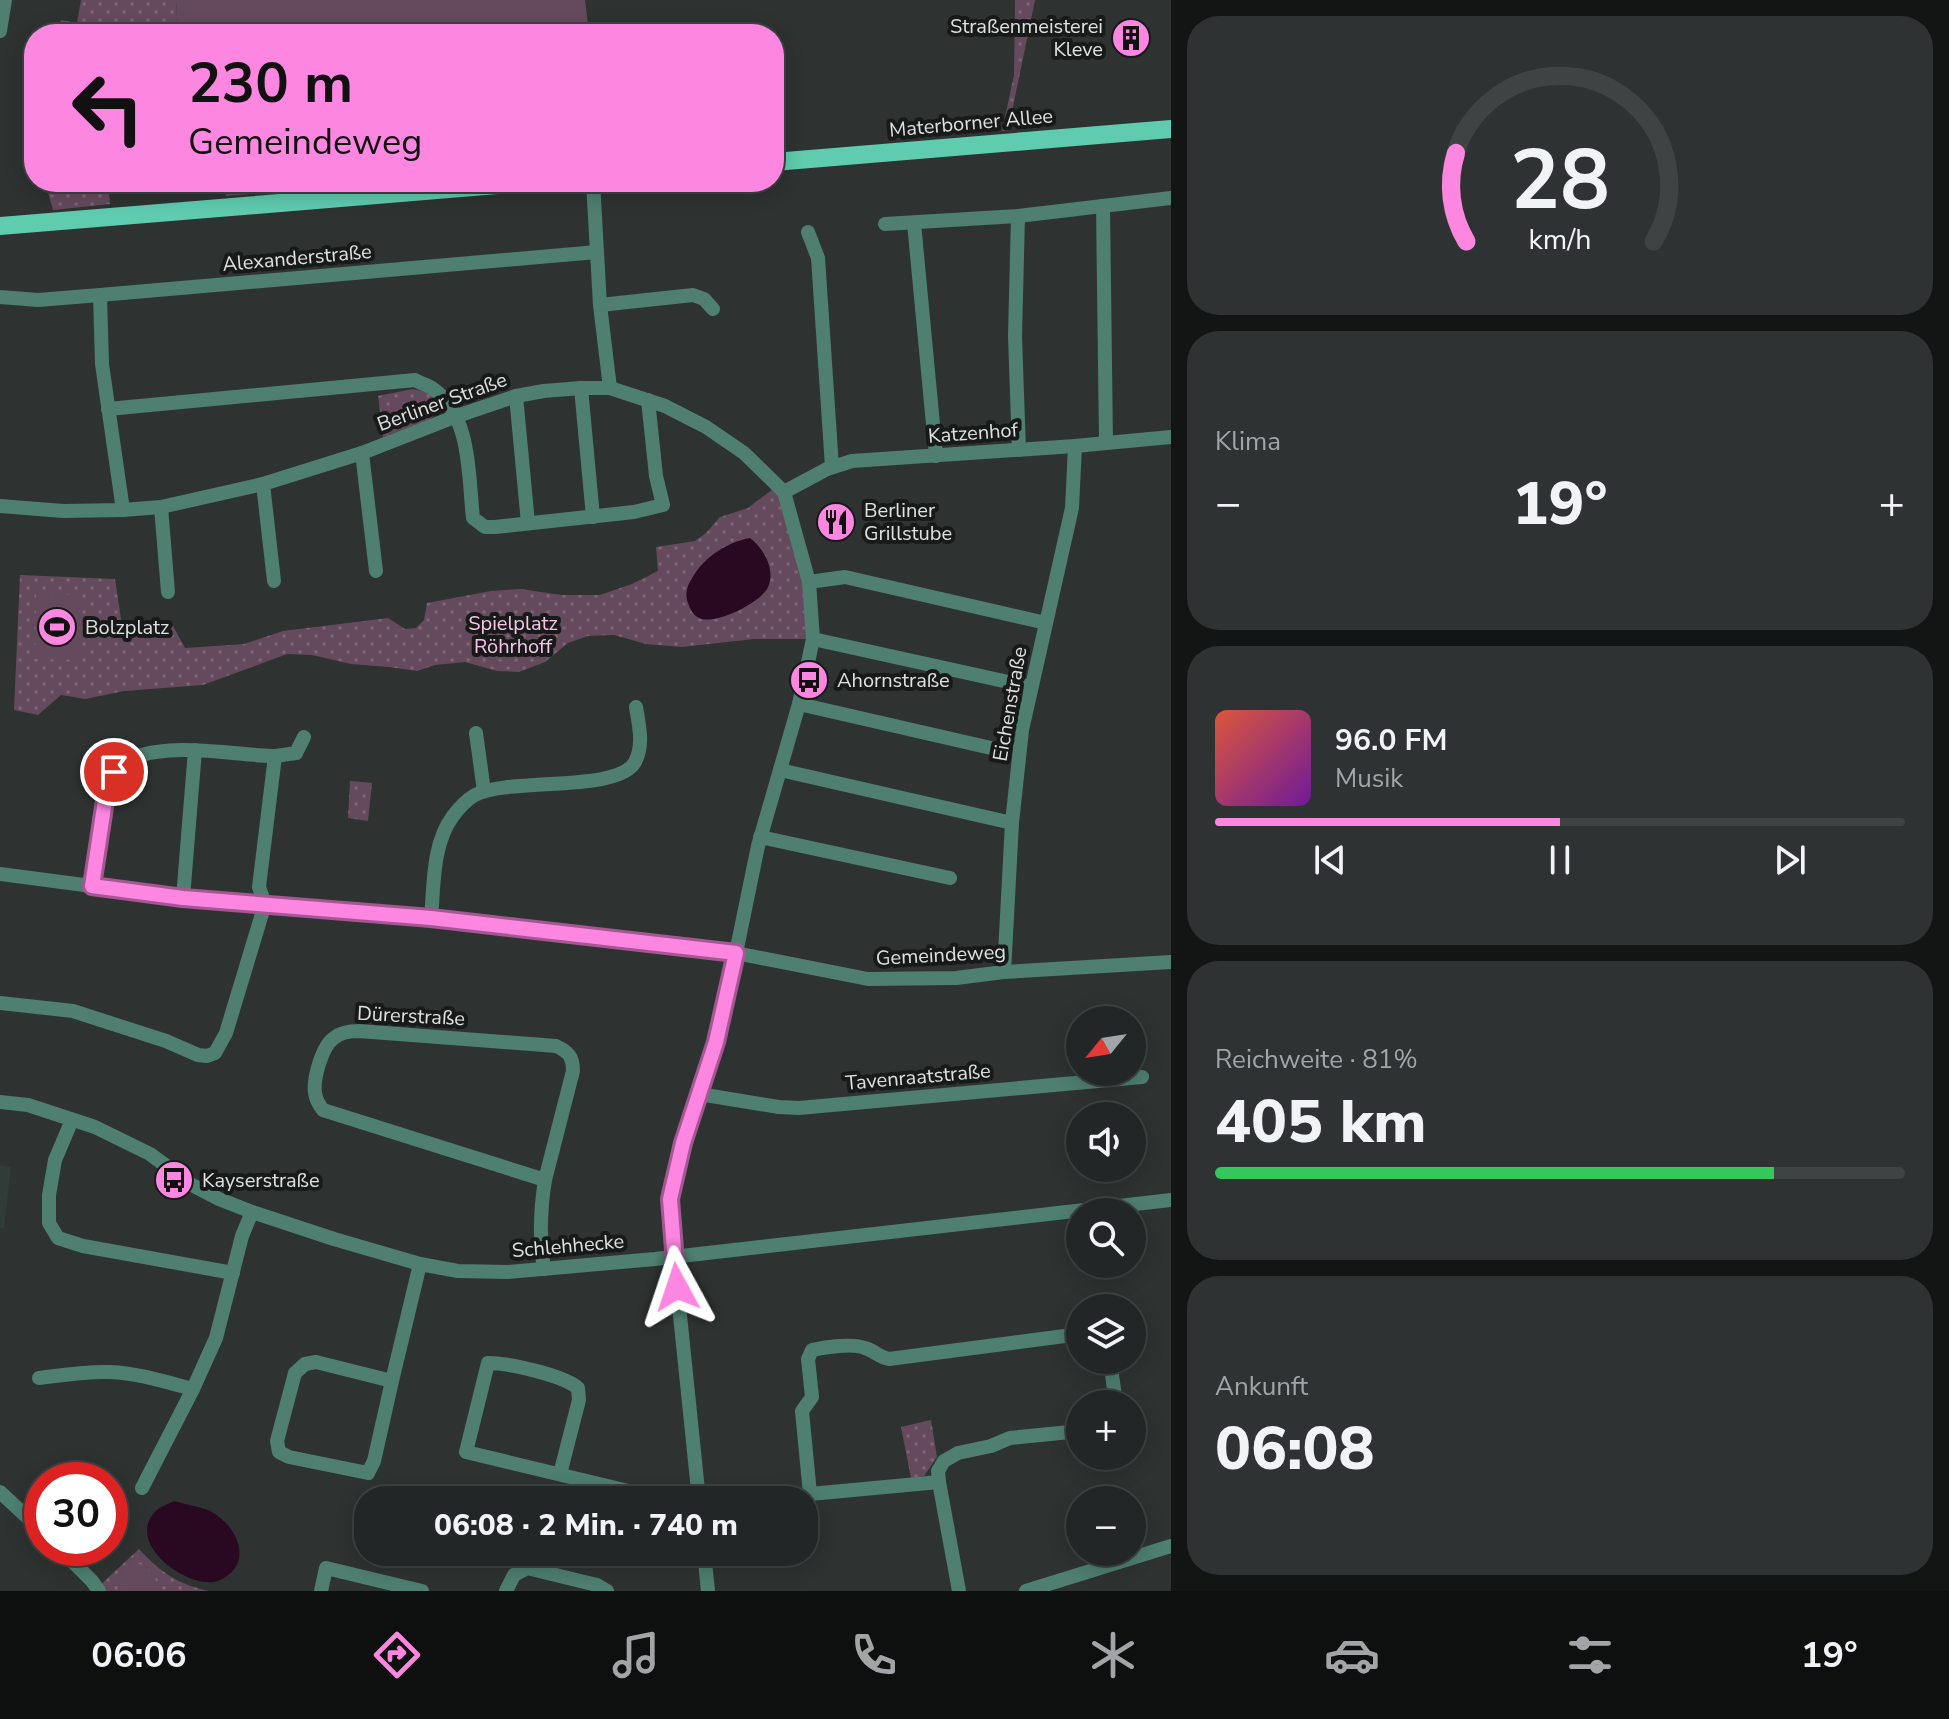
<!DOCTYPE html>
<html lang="de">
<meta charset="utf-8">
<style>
body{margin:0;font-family:"Nunito Sans",sans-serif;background:#2e3232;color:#f1f3f6;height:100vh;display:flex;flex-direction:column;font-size:30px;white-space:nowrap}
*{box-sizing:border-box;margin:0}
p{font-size:26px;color:#a2a5a7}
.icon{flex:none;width:44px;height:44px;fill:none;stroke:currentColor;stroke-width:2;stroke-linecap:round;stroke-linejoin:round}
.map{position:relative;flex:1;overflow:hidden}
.drawer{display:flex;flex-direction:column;gap:16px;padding:16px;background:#131515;width:778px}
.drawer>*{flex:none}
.top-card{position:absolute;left:24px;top:24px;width:760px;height:168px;border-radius:32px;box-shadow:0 4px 20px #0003,0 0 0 2px #3f4343;background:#fd86e1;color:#111;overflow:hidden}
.needle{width:52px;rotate:240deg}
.fabs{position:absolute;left:1066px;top:1006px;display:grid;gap:16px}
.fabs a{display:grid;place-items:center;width:80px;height:80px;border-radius:50%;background:#222626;box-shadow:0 4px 20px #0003,0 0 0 2px #3f4343;font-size:40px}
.speed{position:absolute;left:24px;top:1462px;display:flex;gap:16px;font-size:40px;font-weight:700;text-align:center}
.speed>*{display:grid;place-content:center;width:104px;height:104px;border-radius:50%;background:#222626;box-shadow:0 4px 20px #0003,0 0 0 2px #3f4343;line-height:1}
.speed .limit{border:12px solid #d22;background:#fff;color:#111}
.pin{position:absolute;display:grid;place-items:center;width:68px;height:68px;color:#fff;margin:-34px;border:4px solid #fff;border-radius:50%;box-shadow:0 2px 8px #0007}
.me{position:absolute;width:88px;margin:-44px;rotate:355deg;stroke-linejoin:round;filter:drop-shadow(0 0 6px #0008)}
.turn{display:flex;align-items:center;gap:28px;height:168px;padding:0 32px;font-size:36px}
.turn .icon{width:104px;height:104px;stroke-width:2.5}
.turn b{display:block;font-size:56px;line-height:68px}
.big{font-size:60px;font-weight:800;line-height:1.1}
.drawer .card{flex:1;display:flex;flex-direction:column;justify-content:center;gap:12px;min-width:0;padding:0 28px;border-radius:32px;background:#2e3232}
.drawer .dial{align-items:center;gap:0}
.dial svg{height:208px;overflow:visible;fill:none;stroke:#3f4343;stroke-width:7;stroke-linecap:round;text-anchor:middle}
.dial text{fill:#f1f3f6;stroke:none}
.song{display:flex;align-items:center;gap:24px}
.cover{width:96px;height:96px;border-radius:12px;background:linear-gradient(135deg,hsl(10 70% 55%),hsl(280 70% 35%))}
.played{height:8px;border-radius:4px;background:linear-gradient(90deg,#fd86e1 50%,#3f4343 50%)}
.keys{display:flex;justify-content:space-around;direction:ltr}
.heat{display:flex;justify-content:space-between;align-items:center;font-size:44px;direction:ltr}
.charge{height:12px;border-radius:6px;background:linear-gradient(90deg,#34c759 81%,#3f4343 0)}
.trip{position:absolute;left:354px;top:1486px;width:464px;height:80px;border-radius:32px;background:#222626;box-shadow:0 4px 20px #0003,0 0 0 2px #3f4343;font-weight:800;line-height:80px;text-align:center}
.dock{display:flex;height:128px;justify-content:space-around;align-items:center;background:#0e0f0f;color:#a2a5a7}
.dock .icon{width:56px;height:56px}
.dock .selected{color:#fd86e1}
.dock b{font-size:36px;color:#f1f3f6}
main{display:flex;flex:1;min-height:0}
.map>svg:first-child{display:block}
.built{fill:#2f3c38}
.green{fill:url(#green-dots)}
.pitch{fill:#654a5d}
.water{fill:#290822}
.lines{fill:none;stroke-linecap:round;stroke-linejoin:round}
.minor{stroke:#4e7f71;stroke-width:14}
.major{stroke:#5fcbaf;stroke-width:18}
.route-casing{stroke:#a45792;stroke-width:20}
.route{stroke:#fd86e1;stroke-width:14}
.labels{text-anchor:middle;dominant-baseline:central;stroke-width:8;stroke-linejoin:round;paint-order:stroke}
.poi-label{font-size:20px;fill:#dee1e0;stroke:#181a1a;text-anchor:start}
.street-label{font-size:20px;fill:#dee1e0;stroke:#181a1a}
.park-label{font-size:20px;fill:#fac5eb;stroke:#181a1a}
</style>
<main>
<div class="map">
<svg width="1171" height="1591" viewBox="0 0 1171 1591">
<defs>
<pattern id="green-dots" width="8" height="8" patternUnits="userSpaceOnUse" patternTransform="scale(2)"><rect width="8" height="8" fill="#654a5d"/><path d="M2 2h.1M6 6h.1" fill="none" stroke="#7b6474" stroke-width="1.8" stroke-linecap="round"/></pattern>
</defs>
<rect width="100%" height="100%" fill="#2e3332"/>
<path class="built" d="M0 1165 11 1167 4 1229 0 1228Z"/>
<g class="green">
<path d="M81 0H176L178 34H58L61 20 77 23Z"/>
<path d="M1015 0H1035L1008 131H1002L1014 75Z"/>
<path d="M45 182H108L110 204 53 210Z"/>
<path d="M413 389 431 393 437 408 431 419 383 437 378 396Z"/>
<path d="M777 486 809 582 813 639H754L682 647 646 644 614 635 588 636 568 643 545 662 519 672 497 671 465 662 435 665 417 671 389 667 351 664 312 655 287 654 203 685 124 691 85 699 61 695 38 715 14 710 20 575 115 579 123 632 173 626 185 648 244 644 283 631 388 618 405 629 416 628 424 620 427 603 491 591 521 589 561 595H600L632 584 658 571 656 547 695 541 706 533 720 517 748 508Z"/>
<path d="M350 781 372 783 368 821 348 818Z"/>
<path d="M931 1420 937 1457 924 1476 911 1478 901 1427Z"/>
<path d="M139 1549C160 1572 177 1584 209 1591H99L97 1588Z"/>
</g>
<g class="pitch">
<path d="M176 0H585L589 34H178Z"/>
<path d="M225 182H402L226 196Z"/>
<path d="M36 594 80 595 78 660 35 659Z"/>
<path d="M140 1564C151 1570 156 1579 161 1591H123C117 1581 123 1574 129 1566Z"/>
</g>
<g class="water">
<path d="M750 538C763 548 776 569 768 587 762 602 714 626 699 618 693 615 690 609 688 603 684 593 688 584 694 575 706 556 728 542 750 538Z"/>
<path d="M174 1501C186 1505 199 1506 210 1511 239 1526 255 1566 218 1581 190 1591 120 1542 158 1509 162 1506 169 1504 174 1501Z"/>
</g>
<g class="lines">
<g class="minor">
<path d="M0 31 5 0"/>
<path d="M593 182 600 305 610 388"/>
<path d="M1103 206 1106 443"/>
<path d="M1018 216 1015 336 1019 450"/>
<path d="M914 223 936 456"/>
<path d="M885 224 1018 216 1171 198"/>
<path d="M808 232 818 258 832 467"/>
<path d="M100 295 102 364 123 510"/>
<path d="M0 297 38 300 100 295 597 252"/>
<path d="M600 305 693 295 704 299 713 309"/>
<path d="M581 388 593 517"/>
<path d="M516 396 528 523"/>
<path d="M108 409 415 380C420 383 427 385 432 388 472 416 468 475 473 518L485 527H495L634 512 663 505 656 476 648 400"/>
<path d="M362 453 376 571"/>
<path d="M263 484 274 581"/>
<path d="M784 492 827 469 852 461 1075 446 1171 437"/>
<path d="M0 506 63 511 123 510 161 507 263 484 362 453 457 416 516 396 544 391 581 388H610L665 406 706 427 744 453 784 492 809 582 813 639 799 704 758 846 736 953 716 1042 683 1143 670 1199 674 1257 699 1500"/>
<path d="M161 507 168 592"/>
<path d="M809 582 845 577 1046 623"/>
<path d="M813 639 1031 687"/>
<path d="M799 704 991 748"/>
<path d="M476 733 484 791"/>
<path d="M780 770 1012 823"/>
<path d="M760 837 950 878"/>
<path d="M0 874 183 898 339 909 655 943 736 953 868 979 956 978 1004 972 1171 962"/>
<path d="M92 886C96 862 102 787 115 771 144 736 231 755 271 756 280 756 288 754 296 753L304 737"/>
<path d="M183 898 195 750"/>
<path d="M431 918C434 886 432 844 453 816 459 808 466 800 475 795 510 777 618 793 635 762 644 745 639 725 636 707"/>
<path d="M1004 972 1012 823 1022 730 1072 508 1075 446"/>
<path d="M0 1003 73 1011 166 1041 198 1055 207 1056 215 1053 226 1033 265 904 259 887 275 756"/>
<path d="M699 1094 779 1107 799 1108 1142 1077"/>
<path d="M0 1102 28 1105 95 1127 150 1154 192 1185 219 1199 252 1212 334 1239 420 1264 458 1271 508 1272 655 1259 1171 1200"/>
<path d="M72 1120 55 1160 49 1195V1223L58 1238 83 1246 233 1273"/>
<path d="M544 1269C539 1238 540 1211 545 1180L323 1110C319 1105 316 1100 315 1093 313 1079 322 1046 334 1038 341 1032 350 1031 359 1031L556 1046C569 1052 573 1057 573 1071L545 1180"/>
<path d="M1110 1360 1116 1404"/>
<path d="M39 1378C62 1375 87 1371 110 1372 138 1373 166 1382 193 1389"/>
<path d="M392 1381 374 1461 368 1473 289 1457 279 1452 277 1441 295 1373 305 1364 316 1362 392 1381 420 1264"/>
<path d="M560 1474 579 1400 578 1388C563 1375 508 1363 488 1363L466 1452 645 1495 665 1499 699 1496"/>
<path d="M939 1482 810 1494 802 1411 812 1397 808 1359 812 1350C825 1347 853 1343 865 1348 875 1351 879 1357 889 1359L1080 1334"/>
<path d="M142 1488 193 1389 216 1338 242 1236 252 1212"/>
<path d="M0 1492 42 1531"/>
<path d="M59 1548 92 1581 99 1591"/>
<path d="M704 1552 708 1591"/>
<path d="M321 1591 326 1568 422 1591"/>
<path d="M506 1591 514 1575 527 1568 597 1585 607 1591"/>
<path d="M959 1591 939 1482 938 1471 944 1461 958 1453 991 1446 1010 1438 1080 1431"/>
<path d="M1026 1591 1171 1546"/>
</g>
<g class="major">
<path d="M774 162 1171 129"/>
<path d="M0 226 535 182"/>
</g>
</g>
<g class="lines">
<g class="route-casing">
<path id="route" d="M114 772 106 794 92 886 183 898 431 918 736 953 716 1042 683 1143 670 1199 677 1287"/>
</g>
<use href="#route" class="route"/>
</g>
<defs>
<g id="building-disc" transform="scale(2)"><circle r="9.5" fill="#fd86e1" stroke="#181a1a"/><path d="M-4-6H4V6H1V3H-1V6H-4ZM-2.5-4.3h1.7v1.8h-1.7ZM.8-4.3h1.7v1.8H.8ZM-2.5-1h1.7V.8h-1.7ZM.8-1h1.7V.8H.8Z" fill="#111"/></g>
<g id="restaurant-disc" transform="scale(2)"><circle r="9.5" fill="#fd86e1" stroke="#181a1a"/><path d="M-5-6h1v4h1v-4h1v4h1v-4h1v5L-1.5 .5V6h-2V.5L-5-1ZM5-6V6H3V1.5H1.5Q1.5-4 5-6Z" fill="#111"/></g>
<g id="stadium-disc" transform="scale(2)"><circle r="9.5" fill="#fd86e1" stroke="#181a1a"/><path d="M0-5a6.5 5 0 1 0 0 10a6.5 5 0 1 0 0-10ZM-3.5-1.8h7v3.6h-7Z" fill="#111"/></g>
<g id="bus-disc" transform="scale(2)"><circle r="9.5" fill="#fd86e1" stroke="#181a1a"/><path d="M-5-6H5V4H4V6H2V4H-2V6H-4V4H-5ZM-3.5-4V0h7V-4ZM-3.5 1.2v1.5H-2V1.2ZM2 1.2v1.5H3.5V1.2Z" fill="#111"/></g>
</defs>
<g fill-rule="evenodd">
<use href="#building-disc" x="1131" y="38"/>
<use href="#restaurant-disc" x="836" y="522"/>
<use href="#stadium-disc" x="57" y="627"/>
<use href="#bus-disc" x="809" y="680"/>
<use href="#bus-disc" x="174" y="1180"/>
</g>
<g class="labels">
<g class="poi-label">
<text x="1103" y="26" text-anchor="end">Straßenmeisterei<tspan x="1103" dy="23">Kleve</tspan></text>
<text x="864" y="510">Berliner<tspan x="864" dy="23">Grillstube</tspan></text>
<text x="85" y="627">Bolzplatz</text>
<text x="837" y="680">Ahornstraße</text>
<text x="202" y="1180">Kayserstraße</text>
</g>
<g class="street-label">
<text transform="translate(971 123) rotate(-5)">Materborner Allee</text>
<text transform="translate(297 258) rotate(-5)">Alexanderstraße</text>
<text transform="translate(442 402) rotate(-20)">Berliner Straße</text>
<text transform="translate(973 433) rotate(-4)">Katzenhof</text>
<text transform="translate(1010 704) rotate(-80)">Eichenstraße</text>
<text transform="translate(941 955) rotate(-3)">Gemeindeweg</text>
<text transform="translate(411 1016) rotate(3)">Dürerstraße</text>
<text transform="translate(918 1077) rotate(-5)">Tavenraatstraße</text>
<text transform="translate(568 1246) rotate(-5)">Schlehhecke</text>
</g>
<g class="park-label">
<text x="513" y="623">Spielplatz<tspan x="513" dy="23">Röhrhoff</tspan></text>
</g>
</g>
</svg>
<div class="fabs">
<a><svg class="needle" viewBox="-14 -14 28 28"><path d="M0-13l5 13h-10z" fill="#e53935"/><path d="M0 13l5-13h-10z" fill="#a2a5a7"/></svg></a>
<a><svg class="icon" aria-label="sound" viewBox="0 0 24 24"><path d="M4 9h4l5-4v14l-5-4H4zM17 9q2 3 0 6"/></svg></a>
<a><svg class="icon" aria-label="search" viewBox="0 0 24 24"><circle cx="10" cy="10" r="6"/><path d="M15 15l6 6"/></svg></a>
<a><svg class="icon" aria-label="layers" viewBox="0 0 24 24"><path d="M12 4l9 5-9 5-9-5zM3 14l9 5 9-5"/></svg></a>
<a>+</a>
<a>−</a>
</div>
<div class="speed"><div class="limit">30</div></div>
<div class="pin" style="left:114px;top:772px;background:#d93025"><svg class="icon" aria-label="arrive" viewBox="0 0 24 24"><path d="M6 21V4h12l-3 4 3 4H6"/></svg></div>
<svg class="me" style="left:677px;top:1287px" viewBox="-20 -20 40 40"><path d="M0-17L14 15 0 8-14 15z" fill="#fd86e1" stroke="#fff" stroke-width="4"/></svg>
<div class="trip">06:08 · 2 Min. · 740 m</div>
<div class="top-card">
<div class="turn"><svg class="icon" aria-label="left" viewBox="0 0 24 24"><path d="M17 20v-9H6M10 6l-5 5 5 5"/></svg><div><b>230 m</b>Gemeindeweg</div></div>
</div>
</div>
<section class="drawer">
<div class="card dial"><svg viewBox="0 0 100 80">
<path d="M14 69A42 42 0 1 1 86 69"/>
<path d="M14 69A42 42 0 0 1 10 35" stroke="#fd86e1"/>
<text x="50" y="56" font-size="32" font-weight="700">28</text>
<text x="50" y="72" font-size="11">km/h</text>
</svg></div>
<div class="card"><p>Klima</p>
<div class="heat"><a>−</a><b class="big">19°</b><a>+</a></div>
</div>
<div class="card">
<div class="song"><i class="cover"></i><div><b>96.0 FM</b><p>Musik</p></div></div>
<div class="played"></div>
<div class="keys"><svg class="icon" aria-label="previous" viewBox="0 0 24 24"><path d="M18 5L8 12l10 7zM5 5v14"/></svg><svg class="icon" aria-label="pause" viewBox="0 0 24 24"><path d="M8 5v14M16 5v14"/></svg><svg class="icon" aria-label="next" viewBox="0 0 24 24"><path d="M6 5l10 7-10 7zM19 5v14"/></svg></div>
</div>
<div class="card"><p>Reichweite · 81%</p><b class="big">405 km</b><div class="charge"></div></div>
<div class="card"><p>Ankunft</p><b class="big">06:08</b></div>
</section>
</main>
<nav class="dock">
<b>06:06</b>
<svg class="icon selected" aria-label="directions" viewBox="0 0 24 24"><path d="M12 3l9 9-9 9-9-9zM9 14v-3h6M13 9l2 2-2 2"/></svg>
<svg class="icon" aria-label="music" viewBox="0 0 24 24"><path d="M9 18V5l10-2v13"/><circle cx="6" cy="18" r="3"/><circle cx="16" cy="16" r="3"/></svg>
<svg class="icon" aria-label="phone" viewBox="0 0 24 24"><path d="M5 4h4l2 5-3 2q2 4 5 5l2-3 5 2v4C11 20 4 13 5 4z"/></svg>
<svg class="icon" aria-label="climate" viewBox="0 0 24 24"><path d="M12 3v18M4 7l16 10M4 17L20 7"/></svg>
<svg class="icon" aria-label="car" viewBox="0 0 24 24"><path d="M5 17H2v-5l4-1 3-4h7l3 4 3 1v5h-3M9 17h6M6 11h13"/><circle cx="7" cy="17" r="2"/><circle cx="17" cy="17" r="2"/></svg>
<svg class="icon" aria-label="filters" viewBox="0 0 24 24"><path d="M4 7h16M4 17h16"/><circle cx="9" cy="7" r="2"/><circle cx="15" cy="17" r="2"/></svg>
<b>19°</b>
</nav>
